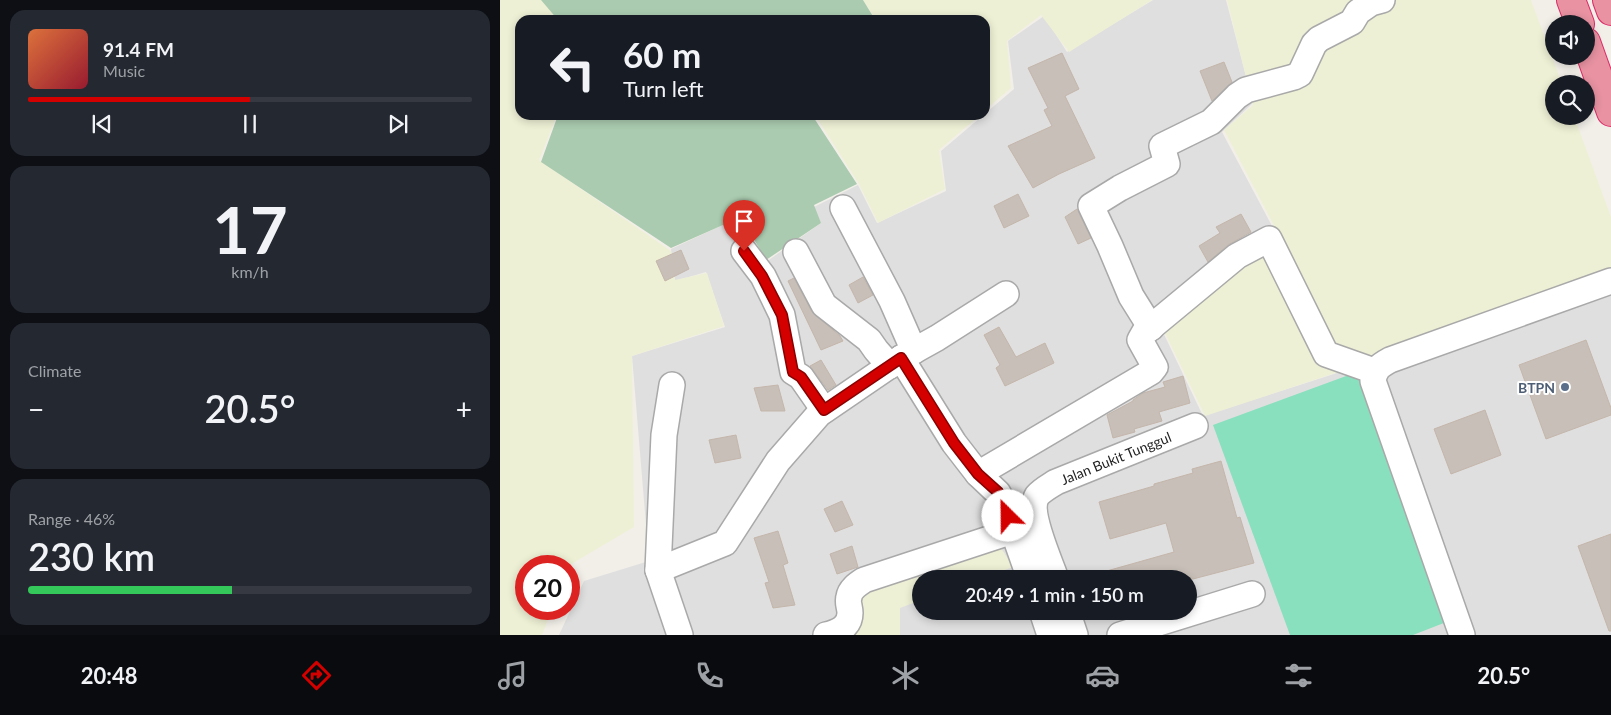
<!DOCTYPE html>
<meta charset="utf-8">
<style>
body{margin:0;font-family:Lato,sans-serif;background:#242831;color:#f1f3f6;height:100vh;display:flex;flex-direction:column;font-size:19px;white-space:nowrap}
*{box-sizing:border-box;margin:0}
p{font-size:16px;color:#9ea1a6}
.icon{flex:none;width:28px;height:28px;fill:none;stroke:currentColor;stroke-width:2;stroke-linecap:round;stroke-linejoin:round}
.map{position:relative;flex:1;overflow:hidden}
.details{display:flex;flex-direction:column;gap:10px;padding:10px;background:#0d0f14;width:500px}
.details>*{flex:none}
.top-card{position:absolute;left:15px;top:15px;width:475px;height:105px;border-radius:15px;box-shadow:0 2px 8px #0003;background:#171b24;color:#f1f3f6;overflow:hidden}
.tools{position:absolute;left:1045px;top:15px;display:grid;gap:10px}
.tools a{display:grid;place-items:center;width:50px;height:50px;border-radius:50%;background:#171b24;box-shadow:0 2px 8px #0003;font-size:25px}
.speed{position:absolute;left:15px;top:555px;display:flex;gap:10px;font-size:25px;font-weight:700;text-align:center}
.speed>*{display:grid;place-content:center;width:65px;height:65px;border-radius:50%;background:#171b24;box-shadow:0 2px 8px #0003;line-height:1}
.speed .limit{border:8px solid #d22;background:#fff;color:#111}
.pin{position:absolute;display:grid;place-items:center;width:42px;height:42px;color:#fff;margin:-51px -21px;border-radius:50% 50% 50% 0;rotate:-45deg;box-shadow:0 0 5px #0007}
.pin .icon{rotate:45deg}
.me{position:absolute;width:55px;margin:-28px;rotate:337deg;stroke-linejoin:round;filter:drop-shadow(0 0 4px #0008)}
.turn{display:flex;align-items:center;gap:18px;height:105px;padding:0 25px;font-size:22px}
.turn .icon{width:65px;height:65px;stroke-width:2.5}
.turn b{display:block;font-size:35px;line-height:42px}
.big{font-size:38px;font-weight:600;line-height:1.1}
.details .widget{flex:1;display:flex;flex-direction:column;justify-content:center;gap:8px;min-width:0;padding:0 18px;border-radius:15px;background:#242831}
.details .dial{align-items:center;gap:0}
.dial b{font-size:65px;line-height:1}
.song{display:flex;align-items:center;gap:15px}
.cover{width:60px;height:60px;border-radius:8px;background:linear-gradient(135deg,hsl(20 70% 55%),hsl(350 70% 35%))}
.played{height:5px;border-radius:2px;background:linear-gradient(90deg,#d40000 50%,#363941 50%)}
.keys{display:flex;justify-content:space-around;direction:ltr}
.heat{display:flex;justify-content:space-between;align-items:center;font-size:28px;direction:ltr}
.charge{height:8px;border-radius:4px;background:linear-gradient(90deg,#34c759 46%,#363941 0)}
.trip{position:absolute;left:412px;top:570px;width:285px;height:50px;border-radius:25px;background:#171b24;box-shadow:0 2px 8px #0003;font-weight:600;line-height:50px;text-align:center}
.menu{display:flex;height:80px;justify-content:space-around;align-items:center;background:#090b0e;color:#9ea1a6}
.menu .icon{width:35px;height:35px}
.menu .on{color:#d40000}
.menu b{font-size:22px;color:#f1f3f6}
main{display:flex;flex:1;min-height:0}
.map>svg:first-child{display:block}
.residential{fill:#e0dfdf;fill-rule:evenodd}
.farmland{fill:#eef0d5}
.cemetery{fill:#aacbaf}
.pitch{fill:#88e0be}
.building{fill:#c7bfb8;stroke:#c4b6ab}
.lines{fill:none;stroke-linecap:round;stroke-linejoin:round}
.minor-casing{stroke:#a9a9a9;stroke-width:28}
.highway-casing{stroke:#dc2a67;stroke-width:30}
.minor{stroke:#fff;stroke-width:25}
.highway{stroke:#e892a2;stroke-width:28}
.route-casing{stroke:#8a0000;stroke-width:12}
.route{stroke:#d40000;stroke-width:9}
.service-dot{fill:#5c6f8a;stroke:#fff;stroke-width:2}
.labels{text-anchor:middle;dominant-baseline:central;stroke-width:4;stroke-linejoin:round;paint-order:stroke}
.service-label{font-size:14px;font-weight:bold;fill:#4e5e75;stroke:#fff;text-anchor:end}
.street-label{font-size:14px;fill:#222;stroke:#fff}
</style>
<main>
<section class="details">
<div class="widget">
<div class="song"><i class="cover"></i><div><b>91.4 FM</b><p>Music</p></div></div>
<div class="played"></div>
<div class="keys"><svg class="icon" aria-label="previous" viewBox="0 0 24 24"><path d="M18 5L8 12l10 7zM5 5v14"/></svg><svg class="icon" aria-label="pause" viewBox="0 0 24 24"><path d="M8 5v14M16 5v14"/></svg><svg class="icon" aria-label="next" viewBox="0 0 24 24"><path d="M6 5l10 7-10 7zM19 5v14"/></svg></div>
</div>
<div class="widget dial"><b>17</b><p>km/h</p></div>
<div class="widget"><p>Climate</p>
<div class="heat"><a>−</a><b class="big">20.5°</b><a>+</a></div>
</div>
<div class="widget"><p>Range · 46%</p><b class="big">230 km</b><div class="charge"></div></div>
</section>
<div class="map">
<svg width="1111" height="635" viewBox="0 0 1111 635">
<rect width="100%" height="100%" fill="#f2efe9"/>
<path class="residential" d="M653 0H726L753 103 722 132 780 241 661 328 703 416 1111 285V635H59L84 581 149 561 132 356 225 327 206 272 175 281 171 249 240 217 266 262 321 223 312 208 358 185 377 223 446 191 441 151 514 89 508 41 544 16 567 52ZM421 579H689V611H421Z"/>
<g class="farmland">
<path d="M0 0H43L61 20H20V115H57L39 160 171 251 175 280 207 273 224 326 132 356 134 527 68 566H26V609H52L42 635H0Z"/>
<path d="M363 0H652L569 52 541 15 507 41 511 88 485 110V20H374L375 19Z"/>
<path d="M727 0H1031L1062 84H1054V116H1074L1111 217V282L705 416 663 329 781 239 724 130 753 105Z"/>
<path d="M315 115H480L439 150 445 189 378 223 359 184Z"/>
<path d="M501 548 513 567 480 579H421V600L400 608V635H354L360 593Z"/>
</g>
<g class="cemetery">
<path d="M41 0H363L374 18 373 20H58Z"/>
<path d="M58 115H312L357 184 314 205 321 223 266 260 241 217 171 248 41 162Z"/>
</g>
<path class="pitch" d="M857 372 949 621 913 635H790L713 425Z"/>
<g class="building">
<path d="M562 53 579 89 565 96 595 158 559 174 533 188 508 146 552 126 544 110 548 108 528 68Z"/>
<path d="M724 62 732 82 712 101 700 71Z"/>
<path d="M518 194 529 216 504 228 494 206Z"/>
<path d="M577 209 591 238 578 244 565 217Z"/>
<path d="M741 214 751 232 728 245 708 262 699 246 720 233 716 227Z"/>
<path d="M181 250 189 269 165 281 156 261Z"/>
<path d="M363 277 373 295 358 303 349 285Z"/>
<path d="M294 278 312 312 340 336 343 341 321 350 288 281Z"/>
<path d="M499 327 516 357 545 343 554 363 505 386 496 368 500 365 484 335Z"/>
<path d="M1086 340 1111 408V415L1046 439 1019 365Z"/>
<path d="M321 360 336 385 328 390 310 366Z"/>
<path d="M683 376 690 403 659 412 662 421 634 429 635 432 613 438 607 415 633 401V400L643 393 665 387 663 382Z"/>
<path d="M278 385 285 411H261L254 388Z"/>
<path d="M985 410 1001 455 951 474 934 429Z"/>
<path d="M236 435 241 458 215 463 209 440Z"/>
<path d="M721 461 737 518 740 517 754 563 693 579H597L596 574 674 552 666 523 610 539 599 502 654 486V484L693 473 692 469Z"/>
<path d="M342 501 353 525 335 532 324 509Z"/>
<path d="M278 531 288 563 283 565 295 605 273 608 265 583 269 582 254 538Z"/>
<path d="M1111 534V631H1109L1078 546Z"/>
<path d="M352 546 358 567 337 574 330 554Z"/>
</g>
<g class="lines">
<g class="minor-casing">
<g id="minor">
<path d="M343 208 392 301 414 351"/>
<path d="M244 251 263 276 282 315 293 372 301 377 324 410"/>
<path d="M296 252 324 305 369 340 376 350 390 366"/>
<path d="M651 328 631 296 610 246 591 206 620 188 667 164 662 146 711 122 737 96 746 90 794 77 800 74 814 44 819 39 852 22 858 12 871 3 882 0"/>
<path d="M401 358 454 443 478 474 498 493 503 502 530 579"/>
<path d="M172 385 164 435 158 570 180 635"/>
<path d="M478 474 651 372 655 367 640 340 644 333 737 256 769 239 826 354 874 371"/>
<path d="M158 570 225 543 278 461 319 414 401 358 437 338 506 294"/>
<path d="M556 579C550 561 527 512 537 496 542 490 550 486 556 482L695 426"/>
<path d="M542 611 550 635"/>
<path d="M567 611 575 635"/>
<path d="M326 635C338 632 350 627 350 613 350 607 347 602 349 597 350 589 358 584 364 580L513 531"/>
<path d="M620 635 752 594"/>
<path d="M962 635 873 381C875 369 879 366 890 360L1111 281"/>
</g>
</g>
<g class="highway-casing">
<g id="highway">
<path d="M1071 0 1080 24"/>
<path d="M1107 0 1111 11"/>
<path d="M1086 42 1111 112"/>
</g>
</g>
<use href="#minor" class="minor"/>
<use href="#highway" class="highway"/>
</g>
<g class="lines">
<g class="route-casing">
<path id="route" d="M244 251 262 276 282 315 293 372 301 377 324 410 401 358 454 443 478 474 498 492 503 502 508 516"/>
</g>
<use href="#route" class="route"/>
</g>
<circle class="service-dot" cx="1065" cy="387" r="5"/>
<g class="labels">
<g class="service-label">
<text x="1055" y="387">BTPN</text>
</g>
<g class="street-label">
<text transform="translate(616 458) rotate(-22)">Jalan Bukit Tunggul</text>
</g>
</g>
</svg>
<div class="tools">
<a><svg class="icon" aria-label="sound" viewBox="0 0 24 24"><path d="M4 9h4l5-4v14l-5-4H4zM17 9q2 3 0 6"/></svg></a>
<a><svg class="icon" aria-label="search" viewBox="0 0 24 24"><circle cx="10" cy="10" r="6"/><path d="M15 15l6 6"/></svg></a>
</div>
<div class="speed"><div class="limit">20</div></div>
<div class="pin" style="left:244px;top:251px;background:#d93025"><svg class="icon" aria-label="arrive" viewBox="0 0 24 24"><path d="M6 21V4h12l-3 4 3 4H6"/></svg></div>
<svg class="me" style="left:508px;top:516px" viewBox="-20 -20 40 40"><circle r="19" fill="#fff"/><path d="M0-13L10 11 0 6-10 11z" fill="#d40000"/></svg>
<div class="trip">20:49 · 1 min · 150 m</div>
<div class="top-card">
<div class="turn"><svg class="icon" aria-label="left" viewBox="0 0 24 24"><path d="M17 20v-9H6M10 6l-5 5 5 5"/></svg><div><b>60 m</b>Turn left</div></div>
</div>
</div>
</main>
<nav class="menu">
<b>20:48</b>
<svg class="icon on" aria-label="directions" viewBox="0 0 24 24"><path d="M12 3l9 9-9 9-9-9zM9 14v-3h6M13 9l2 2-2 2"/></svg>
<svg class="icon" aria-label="music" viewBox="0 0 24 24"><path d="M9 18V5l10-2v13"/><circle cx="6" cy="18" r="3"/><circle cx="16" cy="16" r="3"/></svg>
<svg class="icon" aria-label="phone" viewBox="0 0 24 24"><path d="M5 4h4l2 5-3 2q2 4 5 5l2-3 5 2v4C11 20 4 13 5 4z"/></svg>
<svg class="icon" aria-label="climate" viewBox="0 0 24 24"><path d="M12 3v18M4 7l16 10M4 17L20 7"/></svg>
<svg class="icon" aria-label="car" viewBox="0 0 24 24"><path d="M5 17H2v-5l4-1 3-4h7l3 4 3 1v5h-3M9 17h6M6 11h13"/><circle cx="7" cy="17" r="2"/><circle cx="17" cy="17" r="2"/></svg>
<svg class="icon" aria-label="filters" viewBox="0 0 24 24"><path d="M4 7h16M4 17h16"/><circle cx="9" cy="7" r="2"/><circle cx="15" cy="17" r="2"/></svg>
<b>20.5°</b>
</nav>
